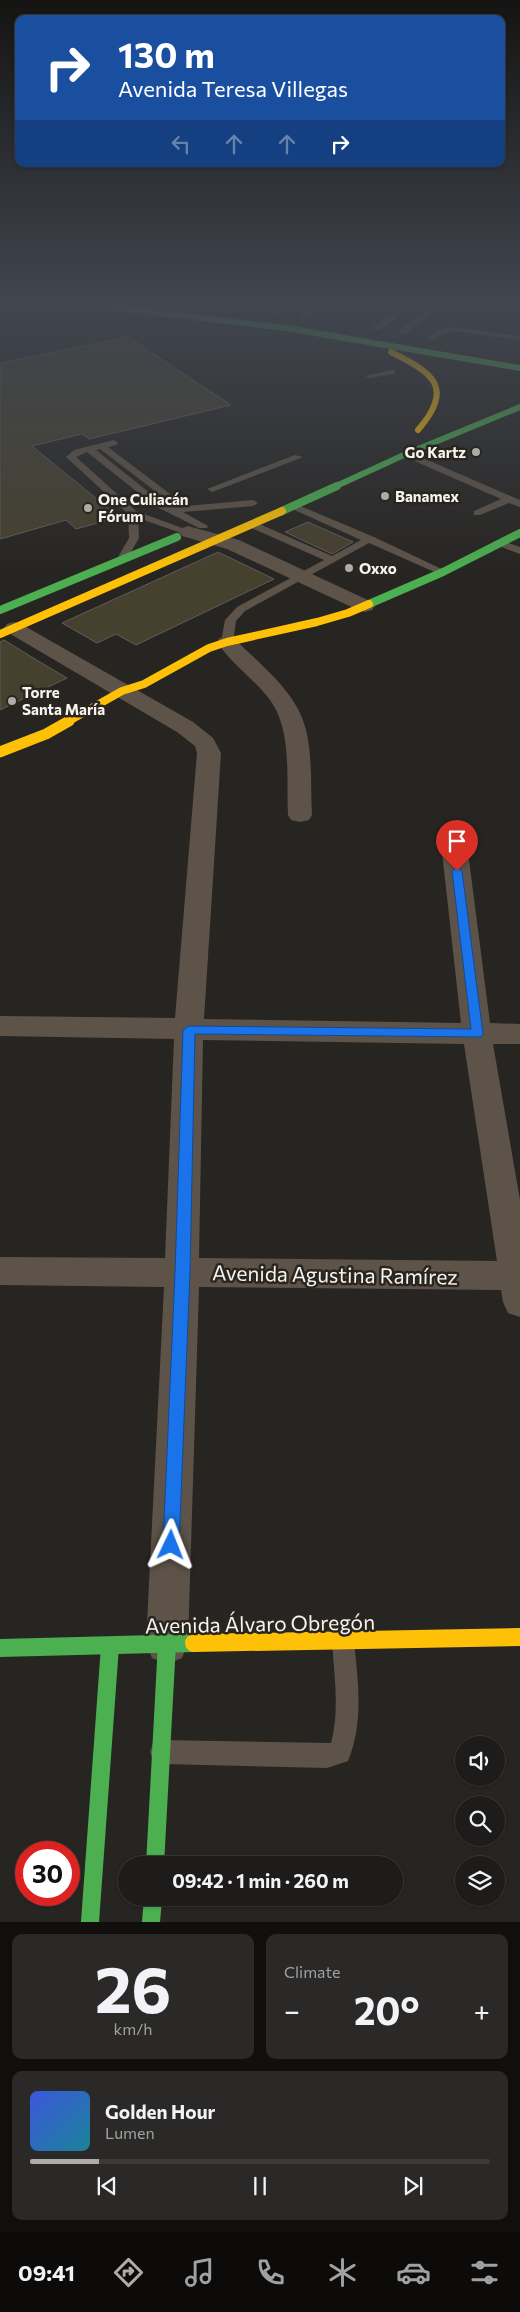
<!DOCTYPE html>
<meta charset="utf-8">
<style>
body{margin:0;font-family:Commissioner,sans-serif;background:#2a2927;color:#f1f3f6;height:100vh;display:flex;flex-direction:column;font-size:19px;white-space:nowrap}
*{box-sizing:border-box;margin:0}
p{font-size:16px;color:#a0a1a2}
.icon{flex:none;width:28px;height:28px;fill:none;stroke:currentColor;stroke-width:2;stroke-linecap:round;stroke-linejoin:round}
.map{position:relative;height:1922px;overflow:hidden}
.drawer{display:flex;flex-direction:column;gap:12px;padding:12px;background:#100f0e;flex:1}
.drawer>*{flex:none}
.hud{position:absolute;left:15px;top:15px;width:490px;height:152px;border-radius:10px;box-shadow:0 1px 4px #0004,0 0 0 1px #3b3a39;background:#1a4fa0;color:#fff;overflow:hidden}
.tools{position:absolute;left:455px;top:1736px;display:grid;gap:10px}
.tools a{display:grid;place-items:center;width:50px;height:50px;border-radius:50%;background:#1d1c1a;box-shadow:0 1px 4px #0004,0 0 0 1px #3b3a39;font-size:25px}
.speed{position:absolute;left:15px;top:1841px;display:flex;gap:10px;font-size:25px;font-weight:700;text-align:center}
.speed>*{display:grid;place-content:center;width:65px;height:65px;border-radius:50%;background:#1d1c1a;box-shadow:0 1px 4px #0004,0 0 0 1px #3b3a39;line-height:1}
.speed .limit{border:8px solid #d22;background:#fff;color:#111}
.pin{position:absolute;display:grid;place-items:center;width:42px;height:42px;color:#fff;margin:-51px -21px;border-radius:50% 50% 50% 0;rotate:-45deg;box-shadow:0 0 5px #0007}
.pin .icon{rotate:45deg}
.me{position:absolute;width:55px;margin:-28px;rotate:2deg;stroke-linejoin:round;filter:drop-shadow(0 0 4px #0008)}
.turn{display:flex;align-items:center;gap:18px;height:105px;padding:0 20px;font-size:22px}
.turn .icon{width:65px;height:65px;stroke-width:2.5}
.turn b{display:block;font-size:35px;line-height:42px}
.lanes{display:flex;align-items:center;height:48px;padding:0 20px;background:#0003;justify-content:center;gap:25px;direction:ltr}
.lanes .off{opacity:.35}
.big{font-size:38px;font-weight:700;line-height:1.1}
.drawer .widget{flex:1;display:flex;flex-direction:column;justify-content:center;gap:8px;min-width:0;padding:0 18px;border-radius:10px;background:#2a2927}
.drawer .dial{align-items:center;gap:0}
.dial b{font-size:65px;line-height:1}
.song{display:flex;align-items:center;gap:15px}
.cover{width:60px;height:60px;border-radius:8px;background:linear-gradient(135deg,hsl(230 70% 55%),hsl(190 70% 35%))}
.played{height:5px;border-radius:2px;background:linear-gradient(90deg,#aeaca7 15%,#3b3a39 15%)}
.keys{display:flex;justify-content:space-around;direction:ltr}
.heat{display:flex;justify-content:space-between;align-items:center;font-size:28px;direction:ltr}
.drawer .tiles{flex:1;display:grid;gap:12px;grid-template-columns:1fr 1fr}
.widget:last-child{grid-column:span 2}
.trip{position:absolute;left:118px;top:1856px;width:285px;height:50px;border-radius:25px;background:#1d1c1a;box-shadow:0 1px 4px #0004,0 0 0 1px #3b3a39;font-weight:700;line-height:50px;text-align:center}
.tabs{display:flex;height:80px;justify-content:space-around;align-items:center;background:#0c0b0a;color:#a0a1a2}
.tabs .icon{width:35px;height:35px}
.tabs .on{color:#aeaca7}
.tabs b{font-size:22px;color:#f1f3f6}
.map>svg:first-child{display:block}
.building{fill:#46402e;stroke:#5f5d5a}
.lines{fill:none;stroke-linecap:round;stroke-linejoin:round}
.lane{fill:#5e5348;fill-rule:evenodd}
.street{fill:#5e5348;fill-rule:evenodd}
.fast-far2{stroke:#4caf50;stroke-width:6}
.fast-far1{stroke:#4caf50;stroke-width:8}
.fast{stroke:#4caf50;stroke-width:18}
.slow-far3{stroke:#ffc107;stroke-width:6}
.slow-far2{stroke:#ffc107;stroke-width:8}
.slow-far1{stroke:#ffc107;stroke-width:11}
.slow{stroke:#ffc107;stroke-width:18}
.route{fill:#1a73e8;stroke:#114b97}
.poi-dot{fill:#aeaca7;stroke:#2a261f;stroke-width:2}
.labels{text-anchor:middle;dominant-baseline:central;stroke-width:5;stroke-linejoin:round;paint-order:stroke}
.far-poi-label{font-size:15px;font-weight:bold;fill:#f6f4ef;stroke:#2a261f;text-anchor:start}
.near-street-label{font-size:21px;fill:#f6f4ef;stroke:#2a261f}
</style>
<div class="map">
<svg width="520" height="1922" viewBox="0 0 520 1922">
<rect width="100%" height="100%" fill="#272522"/>
<g class="building">
<path d="M128 337 231 405 89 439 82 434 32 446 119 517 76 529 66 520 0 539V363Z"/>
<path d="M308 522 353 542 332 554 285 532Z"/>
<path d="M218 552 274 579 136 645 116 634 97 643 62 623Z"/>
<path d="M4 640 35 659 67 678 0 710V642Z"/>
</g>
<g class="lines">
<g class="lane">
<path d="M0 304H101L105 306 101 308 0 307Z"/>
<path d="M256 304H262L264 313H258Z"/>
<path d="M284 304H292L279 315H273V311Z"/>
<path d="M314 304H322L307 318H301V314Z"/>
<path d="M406 304H414L380 330H374V326Z"/>
<path d="M434 304H442L406 334H400V330Z"/>
<path d="M453 327 520 336V340L453 331 444 333 433 340 426 338 439 329Z"/>
<path d="M392 370H395V374L369 378 365 376Z"/>
<path d="M114 440 118 443 117 445 108 447 186 506 253 500 258 503 253 506 183 512 208 526 207 528H199L155 506 87 452 76 457 136 511 193 532 192 534H184L138 518 139 538 126 561H118L117 559 129 538 128 514 66 457 74 450ZM100 449 176 507 161 502 96 450Z"/>
<path d="M403 452H409L513 497 520 500V507L509 503 480 515H474V511L501 499 403 456Z"/>
<path d="M295 455 303 457 215 491 212 492 207 489Z"/>
<path d="M293 503 374 537 448 572 443 575 439 574 369 543 245 611 236 621 233 642 231 644H223L221 642 225 620 237 607 324 560 247 526V522H255L332 556 361 540 290 508V504Z"/>
<path d="M500 540 520 547V554L496 545V541Z"/>
<path d="M343 1630 351 1633 354 1641C358 1682 364 1722 348 1761L327 1768 162 1764 153 1761 150 1752 153 1743 162 1740 331 1743C340 1710 334 1674 332 1641L335 1633Z"/>
</g>
<g class="street">
<path d="M188 526 239 540 372 602 375 606 372 610 365 612 358 610 227 549 182 536 179 532 182 528Z"/>
<path d="M14 622 21 624 193 722 213 738 221 753 204 1019 461 1023 442 852 446 846 455 844 464 846 468 852 490 1023 520 1024V1044H493L520 1200V1317L508 1313 503 1302 501 1290 199 1287 188 1643 182 1658 167 1664 152 1658 146 1643 164 1287 0 1285V1257L165 1258 174 1039 0 1036V1016L175 1018 197 753 195 746 177 732 7 632 4 628 7 624ZM203 1040 464 1044 497 1261 199 1258Z"/>
<path d="M227 636 234 638C256 661 286 683 300 713 314 743 310 782 312 815L309 820 300 822 291 820 288 815C286 776 293 727 267 696 251 677 230 662 217 642L220 638Z"/>
</g>
<g class="fast-far2">
<path d="M85 304 286 328 520 368"/>
<path d="M334 487 406 454 520 407"/>
</g>
<g class="fast-far1">
<path d="M282 511 337 486"/>
<path d="M369 604 443 572 520 533"/>
<path d="M0 610 177 537"/>
</g>
<g class="fast">
<path d="M0 1648 194 1643"/>
<path d="M155 1865 167 1643"/>
<path d="M90 1922 110 1646"/>
<path d="M151 1922 153 1898"/>
</g>
<path class="slow-far3" d="M391 352C433 373 455 387 418 430"/>
<g class="slow-far2">
<path d="M0 634 282 511"/>
<path d="M67 722 122 691 144 684 209 648 227 642 317 622 348 613 369 604"/>
</g>
<path class="slow-far1" d="M0 752 46 734 69 721"/>
<path class="slow" d="M194 1643 520 1637"/>
</g>
<linearGradient id="sky" x2="0" y2="1"><stop stop-color="#151413"/><stop offset="0.53" stop-color="#41464f"/><stop offset="1" stop-color="#41464f" stop-opacity="0"/></linearGradient>
<rect width="520" height="573" fill="url(#sky)"/>
<path class="route" d="M457 867 462 871 483 1034 481 1037 195 1034 190 1272 179 1545 177 1551 171 1553 165 1551 163 1545 175 1272 183 1030 189 1026 471 1029 452 871Z"/>
<g class="poi-dot">
<circle cx="476" cy="452" r="5"/>
<circle cx="385" cy="496" r="5"/>
<circle cx="88" cy="508" r="5"/>
<circle cx="349" cy="568" r="5"/>
<circle cx="12" cy="701" r="5"/>
</g>
<g class="labels">
<g class="far-poi-label">
<text x="466" y="452" text-anchor="end">Go Kartz</text>
<text x="395" y="496">Banamex</text>
<text x="98" y="499">One Culiacán<tspan x="98" dy="17">Fórum</tspan></text>
<text x="359" y="568">Oxxo</text>
<text x="22" y="692">Torre<tspan x="22" dy="17">Santa María</tspan></text>
</g>
<g class="near-street-label">
<text transform="translate(335 1274) rotate(1)">Avenida Agustina Ramírez</text>
<text transform="translate(260 1623) rotate(-1)">Avenida Álvaro Obregón</text>
</g>
</g>
</svg>
<div class="tools">
<a><svg class="icon" aria-label="sound" viewBox="0 0 24 24"><path d="M4 9h4l5-4v14l-5-4H4zM17 9q2 3 0 6"/></svg></a>
<a><svg class="icon" aria-label="search" viewBox="0 0 24 24"><circle cx="10" cy="10" r="6"/><path d="M15 15l6 6"/></svg></a>
<a><svg class="icon" aria-label="layers" viewBox="0 0 24 24"><path d="M12 4l9 5-9 5-9-5zM3 14l9 5 9-5"/></svg></a>
</div>
<div class="speed"><div class="limit">30</div></div>
<div class="pin" style="left:457px;top:871px;background:#d93025"><svg class="icon" aria-label="arrive" viewBox="0 0 24 24"><path d="M6 21V4h12l-3 4 3 4H6"/></svg></div>
<svg class="me" style="left:171px;top:1545px" viewBox="-20 -20 40 40"><path d="M0-17L14 15 0 8-14 15z" fill="#1a73e8" stroke="#fff" stroke-width="4"/></svg>
<div class="trip">09:42 · 1 min · 260 m</div>
<div class="hud">
<div class="turn"><svg class="icon" aria-label="right" viewBox="0 0 24 24"><path d="M7 20v-9h11M14 6l5 5-5 5"/></svg><div><b>130 m</b>Avenida Teresa Villegas</div></div>
<div class="lanes"><svg class="icon off" aria-label="left" viewBox="0 0 24 24"><path d="M17 20v-9H6M10 6l-5 5 5 5"/></svg><svg class="icon off" aria-label="ahead" viewBox="0 0 24 24"><path d="M12 20V5M6 11l6-6 6 6"/></svg><svg class="icon off" aria-label="ahead" viewBox="0 0 24 24"><path d="M12 20V5M6 11l6-6 6 6"/></svg><svg class="icon" aria-label="right" viewBox="0 0 24 24"><path d="M7 20v-9h11M14 6l5 5-5 5"/></svg></div>
</div>
</div>
<section class="drawer">
<div class="tiles">
<div class="widget dial"><b>26</b><p>km/h</p></div>
<div class="widget"><p>Climate</p>
<div class="heat"><a>−</a><b class="big">20°</b><a>+</a></div>
</div>
<div class="widget">
<div class="song"><i class="cover"></i><div><b>Golden Hour</b><p>Lumen</p></div></div>
<div class="played"></div>
<div class="keys"><svg class="icon" aria-label="previous" viewBox="0 0 24 24"><path d="M18 5L8 12l10 7zM5 5v14"/></svg><svg class="icon" aria-label="pause" viewBox="0 0 24 24"><path d="M8 5v14M16 5v14"/></svg><svg class="icon" aria-label="next" viewBox="0 0 24 24"><path d="M6 5l10 7-10 7zM19 5v14"/></svg></div>
</div>
</div>
</section>
<nav class="tabs">
<b>09:41</b>
<svg class="icon on" aria-label="directions" viewBox="0 0 24 24"><path d="M12 3l9 9-9 9-9-9zM9 14v-3h6M13 9l2 2-2 2"/></svg>
<svg class="icon" aria-label="music" viewBox="0 0 24 24"><path d="M9 18V5l10-2v13"/><circle cx="6" cy="18" r="3"/><circle cx="16" cy="16" r="3"/></svg>
<svg class="icon" aria-label="phone" viewBox="0 0 24 24"><path d="M5 4h4l2 5-3 2q2 4 5 5l2-3 5 2v4C11 20 4 13 5 4z"/></svg>
<svg class="icon" aria-label="climate" viewBox="0 0 24 24"><path d="M12 3v18M4 7l16 10M4 17L20 7"/></svg>
<svg class="icon" aria-label="car" viewBox="0 0 24 24"><path d="M5 17H2v-5l4-1 3-4h7l3 4 3 1v5h-3M9 17h6M6 11h13"/><circle cx="7" cy="17" r="2"/><circle cx="17" cy="17" r="2"/></svg>
<svg class="icon" aria-label="filters" viewBox="0 0 24 24"><path d="M4 7h16M4 17h16"/><circle cx="9" cy="7" r="2"/><circle cx="15" cy="17" r="2"/></svg>
</nav>
